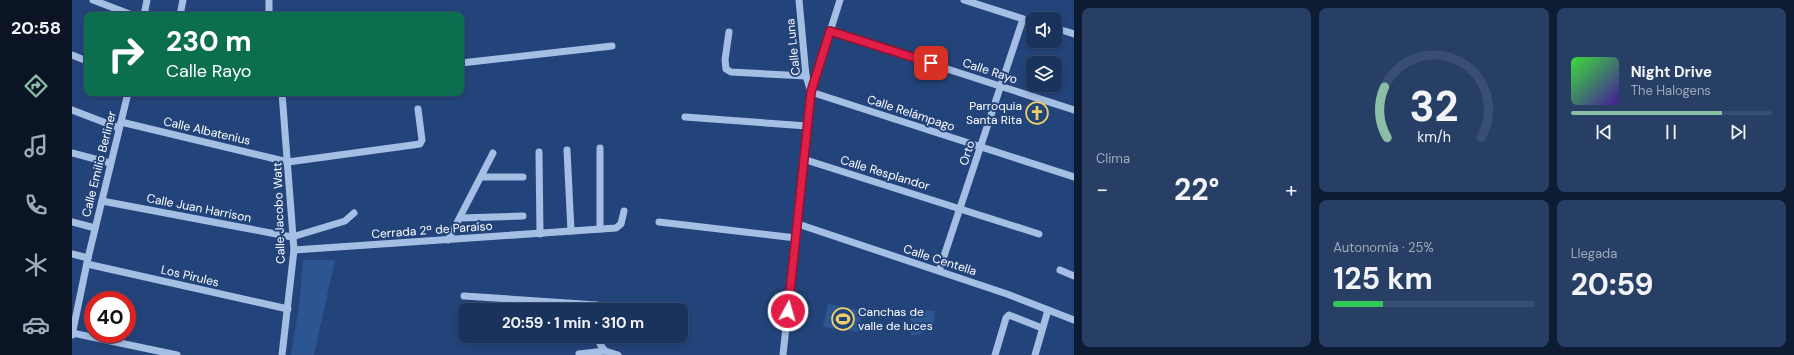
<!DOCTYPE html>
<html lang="es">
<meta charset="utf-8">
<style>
body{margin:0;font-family:"DM Sans",sans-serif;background:#273f65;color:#f1f3f6;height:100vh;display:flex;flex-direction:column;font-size:15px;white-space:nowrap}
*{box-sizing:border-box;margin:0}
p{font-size:13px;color:#9faabb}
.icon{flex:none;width:22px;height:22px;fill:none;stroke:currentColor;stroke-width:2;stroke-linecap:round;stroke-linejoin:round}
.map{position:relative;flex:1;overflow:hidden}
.panel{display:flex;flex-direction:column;gap:8px;padding:8px;background:#0e1c33;width:720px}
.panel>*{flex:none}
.banner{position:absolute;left:12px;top:12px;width:380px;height:84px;border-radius:8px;box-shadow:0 2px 6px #0003,0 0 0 1px #384e72;background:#0b6e4f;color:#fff;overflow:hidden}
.buttons{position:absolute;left:954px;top:12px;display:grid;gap:8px}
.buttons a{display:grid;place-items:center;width:36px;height:36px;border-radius:8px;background:#1a335c;box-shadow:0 2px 6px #0003,0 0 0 1px #384e72;font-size:20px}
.speed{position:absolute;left:12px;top:291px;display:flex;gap:8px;font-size:20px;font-weight:700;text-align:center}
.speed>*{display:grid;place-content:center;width:52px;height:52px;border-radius:50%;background:#1a335c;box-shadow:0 2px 6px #0003,0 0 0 1px #384e72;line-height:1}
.speed .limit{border:6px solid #d22;background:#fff;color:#111}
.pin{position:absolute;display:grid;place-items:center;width:34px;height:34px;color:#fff;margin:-17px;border-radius:8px;box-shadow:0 2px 6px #0006}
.me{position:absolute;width:44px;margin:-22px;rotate:6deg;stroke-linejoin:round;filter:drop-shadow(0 0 3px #0008)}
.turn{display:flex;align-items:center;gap:14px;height:84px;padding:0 16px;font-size:18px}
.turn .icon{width:52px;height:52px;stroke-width:2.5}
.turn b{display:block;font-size:28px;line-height:34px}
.big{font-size:30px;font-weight:700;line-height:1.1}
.panel .tile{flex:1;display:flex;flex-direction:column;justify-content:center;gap:6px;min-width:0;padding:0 14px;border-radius:8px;background:#273f65}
.panel .dial{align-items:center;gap:0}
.dial svg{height:104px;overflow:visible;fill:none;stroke:#384e72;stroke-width:7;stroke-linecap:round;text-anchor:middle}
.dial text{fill:#f1f3f6;stroke:none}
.song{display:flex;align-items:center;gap:12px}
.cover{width:48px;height:48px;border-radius:6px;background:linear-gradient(135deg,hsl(120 70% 55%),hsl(260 70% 35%))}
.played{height:4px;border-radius:2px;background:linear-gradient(90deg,#8abfa5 75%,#384e72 75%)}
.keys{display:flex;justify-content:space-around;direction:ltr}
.heat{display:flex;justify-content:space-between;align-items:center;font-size:22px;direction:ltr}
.charge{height:6px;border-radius:3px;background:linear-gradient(90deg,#34c759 25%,#384e72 0)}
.panel .tiles{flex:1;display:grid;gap:8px;grid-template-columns:repeat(3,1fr)}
.tile:first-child{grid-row:span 2}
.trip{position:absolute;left:386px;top:303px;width:230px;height:40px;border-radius:8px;background:#1a335c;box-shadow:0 2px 6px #0003,0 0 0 1px #384e72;font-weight:700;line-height:40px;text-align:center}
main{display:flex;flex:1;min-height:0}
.tabs{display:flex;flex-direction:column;width:72px;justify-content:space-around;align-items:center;background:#0a1425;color:#9faabb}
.tabs .icon{width:28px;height:28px}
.tabs .on{color:#8abfa5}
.tabs b{font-size:18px;color:#f1f3f6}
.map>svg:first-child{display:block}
.green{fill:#2d5591}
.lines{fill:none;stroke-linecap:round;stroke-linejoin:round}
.minor{stroke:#a5bee4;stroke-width:7}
.route-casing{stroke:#92132f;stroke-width:10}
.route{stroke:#e11d48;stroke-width:7}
.labels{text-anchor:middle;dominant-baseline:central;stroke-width:4;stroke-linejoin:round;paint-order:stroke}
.street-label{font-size:12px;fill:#fff;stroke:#23447a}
.poi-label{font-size:12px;fill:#fff;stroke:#23447a;text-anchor:end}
</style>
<main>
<nav class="tabs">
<b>20:58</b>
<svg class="icon on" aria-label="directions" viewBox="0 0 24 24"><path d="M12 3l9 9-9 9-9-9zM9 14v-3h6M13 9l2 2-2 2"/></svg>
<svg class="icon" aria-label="music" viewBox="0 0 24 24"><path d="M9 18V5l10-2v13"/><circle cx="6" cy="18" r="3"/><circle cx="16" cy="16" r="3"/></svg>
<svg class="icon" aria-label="phone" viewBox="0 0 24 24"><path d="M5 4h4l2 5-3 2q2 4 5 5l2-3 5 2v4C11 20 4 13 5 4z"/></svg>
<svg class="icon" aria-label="climate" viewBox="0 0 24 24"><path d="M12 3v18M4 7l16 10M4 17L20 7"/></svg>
<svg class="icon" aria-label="car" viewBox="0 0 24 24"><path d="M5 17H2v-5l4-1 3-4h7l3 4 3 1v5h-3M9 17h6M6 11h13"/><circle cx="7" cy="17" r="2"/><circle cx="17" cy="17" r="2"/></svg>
</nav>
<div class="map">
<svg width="1002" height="355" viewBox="0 0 1002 355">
<rect width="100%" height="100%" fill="#23447a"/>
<g class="green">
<path d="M231 260H263L242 355H219L227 307Z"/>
<path d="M756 304 791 311 787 332 751 327Z"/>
<path d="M838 309 863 311 862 322 847 335H839Z"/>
</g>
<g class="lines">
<g class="minor">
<path d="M21 0 60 15"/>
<path d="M197 0V15"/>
<path d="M727 0 734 76 739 92"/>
<path d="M892 0 961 22"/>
<path d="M72 15 75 0"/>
<path d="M108 15 111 0"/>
<path d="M983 28 1002 34"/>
<path d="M758 31 1002 110"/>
<path d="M657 32 653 60 654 69 659 72 734 76"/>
<path d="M0 55 15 61"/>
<path d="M389 63 540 46"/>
<path d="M739 92 1002 177"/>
<path d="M210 93 222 250 210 355"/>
<path d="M0 110 47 128"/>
<path d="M613 117 735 126"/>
<path d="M49 122 216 162 348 144 350 140 346 109"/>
<path d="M528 148V229"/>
<path d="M495 150 499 231"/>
<path d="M467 152 468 234"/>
<path d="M0 153 38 163"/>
<path d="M731 159 967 234"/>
<path d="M410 177H451"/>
<path d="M30 201 220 237 273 221 282 213"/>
<path d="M388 218 451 216"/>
<path d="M0 222 23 228"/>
<path d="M587 222 724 238"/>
<path d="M726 224 935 294 1002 320"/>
<path d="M376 240 421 153"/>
<path d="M222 250 544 228 549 224 552 211"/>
<path d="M0 254 16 258"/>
<path d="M15 264 216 309"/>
<path d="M988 270 1002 276"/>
<path d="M867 271 951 19"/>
<path d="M392 296 525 305 530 307 531 310"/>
<path d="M0 333 105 355"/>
<path d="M0 335 16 258 56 93"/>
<path d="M529 336 528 344 533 351"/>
<path d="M507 354 533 351 546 355"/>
<path d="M711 355 739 92 768 0"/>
<path d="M923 355 934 318 937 315 970 328"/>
<path d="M963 355 976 310"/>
</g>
</g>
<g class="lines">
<g class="route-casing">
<path id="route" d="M716 311 739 92 758 31 859 63"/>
</g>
<use href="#route" class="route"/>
</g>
<defs>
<g id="church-ring" transform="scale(1.15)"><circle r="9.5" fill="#23447a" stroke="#efd068" stroke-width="1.5"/><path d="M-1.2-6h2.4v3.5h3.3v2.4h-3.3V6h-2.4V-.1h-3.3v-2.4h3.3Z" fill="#efd068"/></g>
<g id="stadium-ring" transform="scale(1.15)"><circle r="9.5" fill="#23447a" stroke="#efd068" stroke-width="1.5"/><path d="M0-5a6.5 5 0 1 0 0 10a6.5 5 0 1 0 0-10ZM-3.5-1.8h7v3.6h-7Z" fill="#efd068"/></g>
</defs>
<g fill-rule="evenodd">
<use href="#church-ring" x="965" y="113"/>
<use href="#stadium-ring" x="771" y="319"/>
</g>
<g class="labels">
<g class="street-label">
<text transform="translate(721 47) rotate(-96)">Calle Luna</text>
<text transform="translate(918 71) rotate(18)">Calle Rayo</text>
<text transform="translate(839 113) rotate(18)">Calle Relámpago</text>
<text transform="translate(135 131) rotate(13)">Calle Albatenius</text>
<text transform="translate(895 153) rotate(-72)">Orto</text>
<text transform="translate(27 164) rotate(-76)">Calle Emilio Berliner</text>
<text transform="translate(813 173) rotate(17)">Calle Resplandor</text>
<text transform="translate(127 208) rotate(11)">Calle Juan Harrison</text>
<text transform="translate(207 213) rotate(-92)">Calle Jacobo Watt</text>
<text transform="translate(360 230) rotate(-4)">Cerrada 2ª de Paraíso</text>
<text transform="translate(868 260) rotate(18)">Calle Centella</text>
<text transform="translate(118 276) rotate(13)">Los Pirules</text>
</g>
<g class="poi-label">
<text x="950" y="106">Parroquia<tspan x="950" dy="14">Santa Rita</tspan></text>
<text x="786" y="312" text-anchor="start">Canchas de<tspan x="786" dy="14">valle de luces</tspan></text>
</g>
</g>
</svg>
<div class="buttons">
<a><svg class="icon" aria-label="sound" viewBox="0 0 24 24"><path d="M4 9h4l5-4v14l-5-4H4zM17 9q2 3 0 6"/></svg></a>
<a><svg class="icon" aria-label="layers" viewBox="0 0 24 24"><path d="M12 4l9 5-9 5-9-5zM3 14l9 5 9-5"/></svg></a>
</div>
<div class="speed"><div class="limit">40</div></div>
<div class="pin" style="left:859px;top:63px;background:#d93025"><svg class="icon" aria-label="arrive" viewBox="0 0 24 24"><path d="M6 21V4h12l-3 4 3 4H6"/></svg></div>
<svg class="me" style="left:716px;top:311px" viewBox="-20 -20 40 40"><circle r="17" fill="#e11d48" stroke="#fff" stroke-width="3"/><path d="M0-11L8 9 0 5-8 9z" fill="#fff"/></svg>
<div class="trip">20:59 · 1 min · 310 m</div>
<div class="banner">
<div class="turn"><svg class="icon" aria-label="right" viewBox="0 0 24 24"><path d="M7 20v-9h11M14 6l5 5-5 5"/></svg><div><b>230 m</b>Calle Rayo</div></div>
</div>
</div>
<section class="panel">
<div class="tiles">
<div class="tile"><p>Clima</p>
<div class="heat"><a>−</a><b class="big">22°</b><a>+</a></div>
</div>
<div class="tile dial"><svg viewBox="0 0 100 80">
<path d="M14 69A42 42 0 1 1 86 69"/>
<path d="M14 69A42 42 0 0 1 12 30" stroke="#8abfa5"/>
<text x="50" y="56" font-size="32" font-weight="700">32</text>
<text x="50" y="72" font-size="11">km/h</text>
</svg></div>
<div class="tile">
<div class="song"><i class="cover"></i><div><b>Night Drive</b><p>The Halogens</p></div></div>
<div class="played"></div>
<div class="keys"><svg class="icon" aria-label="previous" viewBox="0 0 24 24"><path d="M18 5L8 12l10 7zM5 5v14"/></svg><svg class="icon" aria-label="pause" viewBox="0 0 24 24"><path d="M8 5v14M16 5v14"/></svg><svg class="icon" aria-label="next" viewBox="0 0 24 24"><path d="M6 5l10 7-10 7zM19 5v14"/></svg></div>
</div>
<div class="tile"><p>Autonomía · 25%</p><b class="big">125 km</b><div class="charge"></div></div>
<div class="tile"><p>Llegada</p><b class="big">20:59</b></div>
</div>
</section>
</main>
